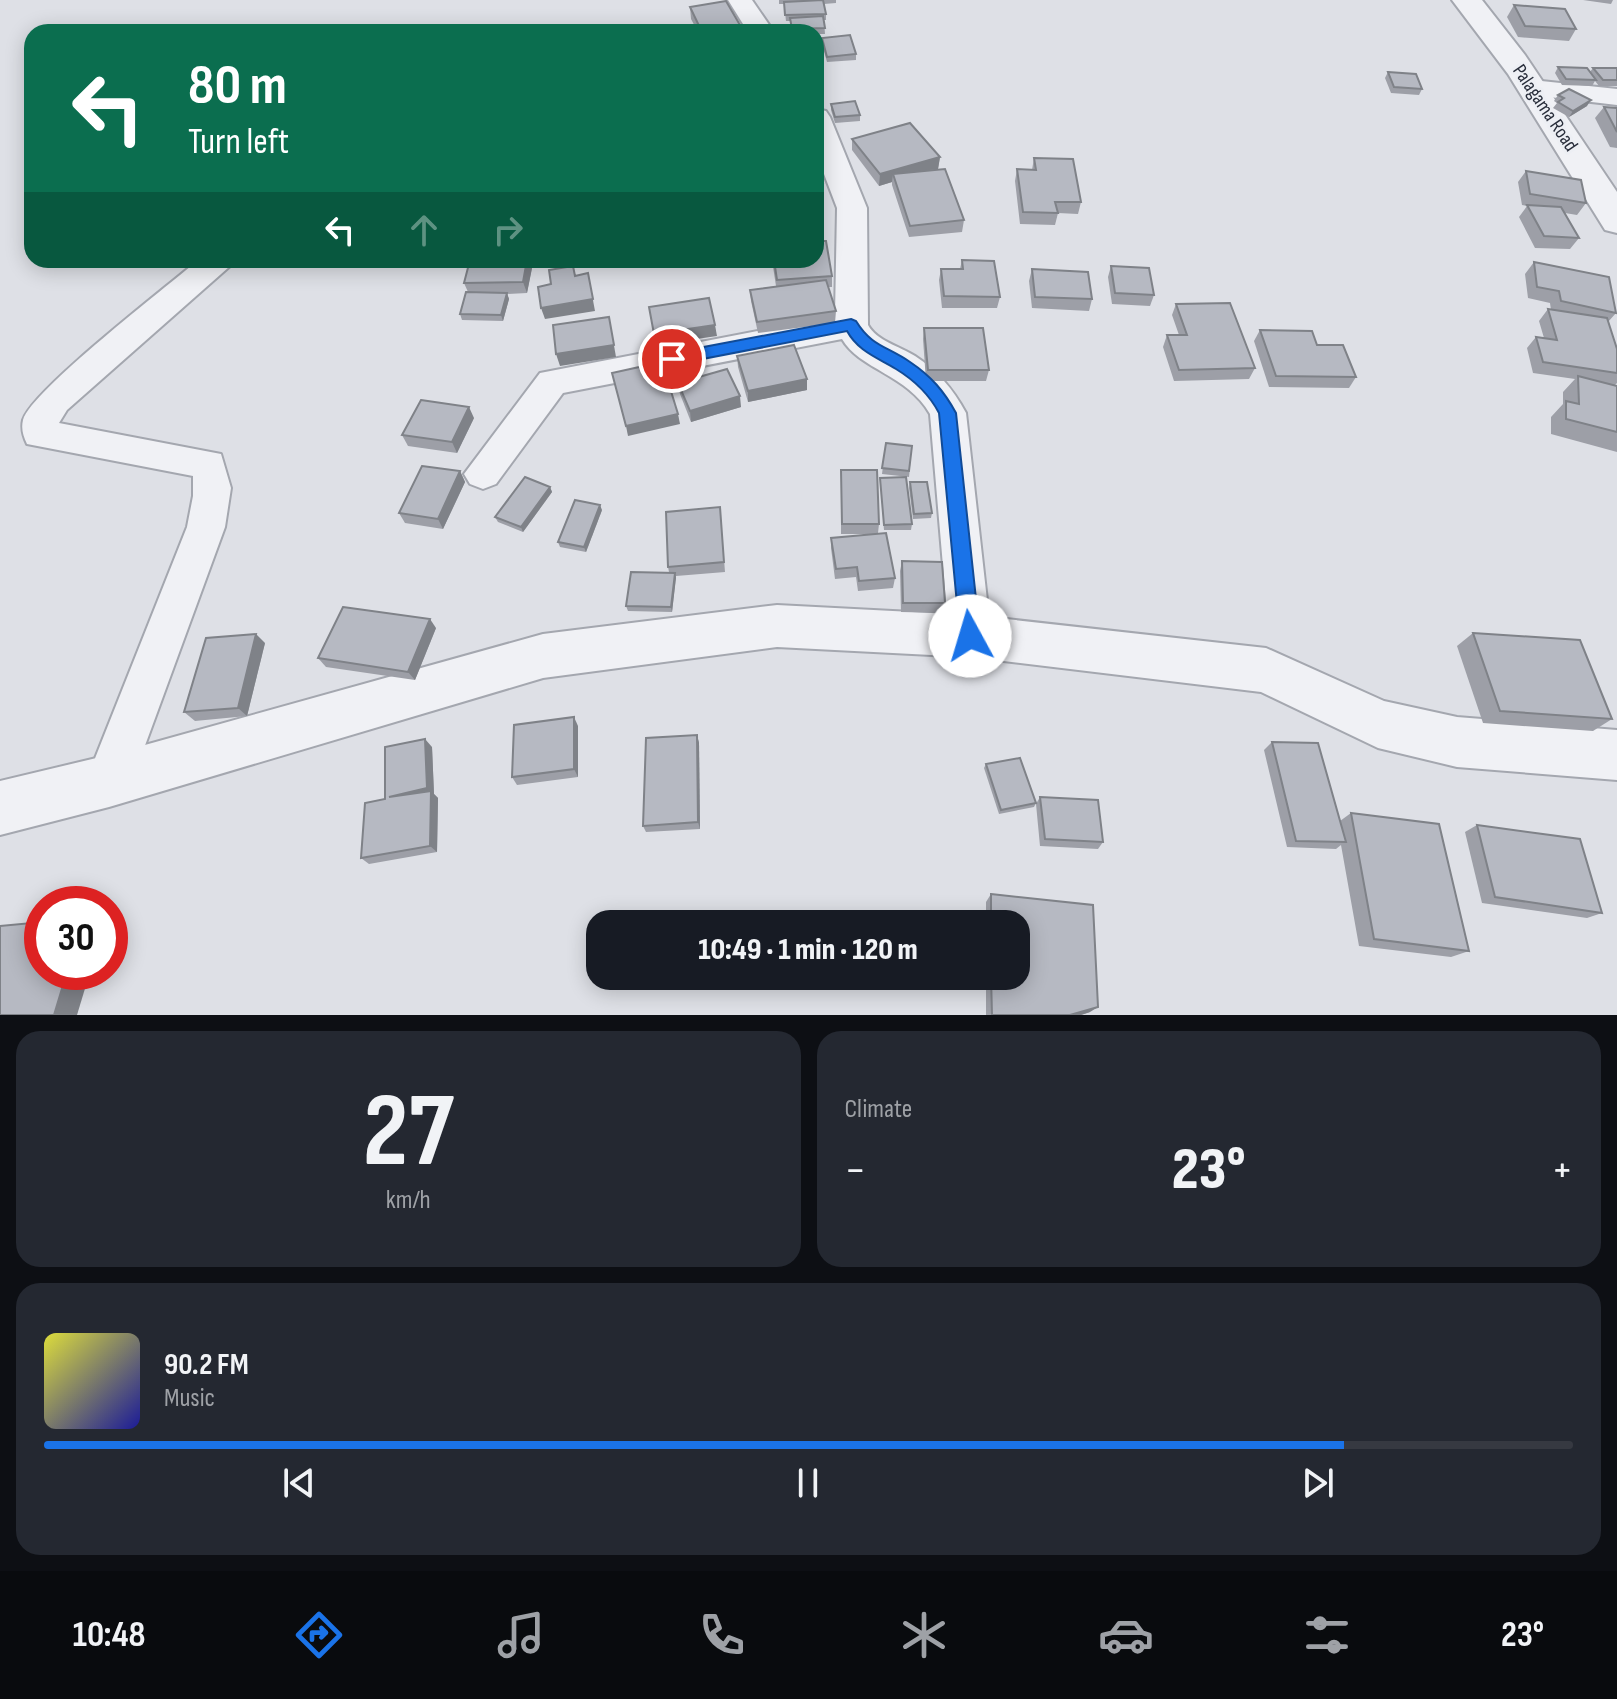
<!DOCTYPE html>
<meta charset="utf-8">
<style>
body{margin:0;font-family:"Sofia Sans Condensed",sans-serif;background:#242831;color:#f1f3f6;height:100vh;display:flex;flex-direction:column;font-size:30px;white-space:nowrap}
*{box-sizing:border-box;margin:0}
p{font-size:26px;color:#9ea1a6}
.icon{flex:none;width:44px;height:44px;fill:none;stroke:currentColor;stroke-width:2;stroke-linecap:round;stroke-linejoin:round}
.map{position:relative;height:1015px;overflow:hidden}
.side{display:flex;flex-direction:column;gap:16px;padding:16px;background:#0d0f14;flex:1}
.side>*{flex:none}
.guide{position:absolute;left:24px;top:24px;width:800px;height:244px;border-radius:24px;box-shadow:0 4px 20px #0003;background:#0b6e4f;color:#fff;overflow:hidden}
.speed{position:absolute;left:24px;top:886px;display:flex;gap:16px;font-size:40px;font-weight:700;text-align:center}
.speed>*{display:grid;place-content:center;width:104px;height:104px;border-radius:50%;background:#171b24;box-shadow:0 4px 20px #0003;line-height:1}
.speed .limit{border:12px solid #d22;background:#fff;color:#111}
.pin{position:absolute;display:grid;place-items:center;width:68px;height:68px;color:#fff;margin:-34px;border:4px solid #fff;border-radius:50%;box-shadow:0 2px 8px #0007}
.me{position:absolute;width:88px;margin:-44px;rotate:354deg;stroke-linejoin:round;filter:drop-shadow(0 0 6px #0008)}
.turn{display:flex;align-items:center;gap:28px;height:168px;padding:0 32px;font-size:36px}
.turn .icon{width:104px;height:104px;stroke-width:2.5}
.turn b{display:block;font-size:56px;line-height:68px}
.lanes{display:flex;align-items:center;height:76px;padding:0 32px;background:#0003;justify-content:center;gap:40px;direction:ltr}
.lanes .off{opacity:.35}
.big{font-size:60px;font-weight:800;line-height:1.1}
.side .card{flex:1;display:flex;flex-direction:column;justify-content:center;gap:12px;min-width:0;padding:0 28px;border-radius:24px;background:#242831}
.side .dial{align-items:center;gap:0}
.dial b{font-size:104px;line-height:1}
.song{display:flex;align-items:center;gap:24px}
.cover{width:96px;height:96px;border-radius:12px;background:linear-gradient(135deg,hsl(60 70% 55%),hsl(240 70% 35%))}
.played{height:8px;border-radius:4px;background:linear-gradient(90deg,#1a73e8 85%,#363941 85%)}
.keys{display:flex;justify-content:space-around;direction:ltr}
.heat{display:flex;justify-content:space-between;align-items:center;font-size:44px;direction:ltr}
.side .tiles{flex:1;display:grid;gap:16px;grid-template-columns:1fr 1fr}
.card:last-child{grid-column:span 2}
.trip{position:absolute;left:586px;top:910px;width:444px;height:80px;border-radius:24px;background:#171b24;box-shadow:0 4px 20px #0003;font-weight:800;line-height:80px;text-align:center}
.menu{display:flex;height:128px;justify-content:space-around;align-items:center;background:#090b0e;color:#9ea1a6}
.menu .icon{width:56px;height:56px}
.menu .current{color:#1a73e8}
.menu b{font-size:36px;color:#f1f3f6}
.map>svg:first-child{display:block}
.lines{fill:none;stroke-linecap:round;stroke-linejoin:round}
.minor-casing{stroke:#a4a7af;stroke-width:4}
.tertiary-casing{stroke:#a4a7af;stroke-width:4}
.minor{fill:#f0f1f5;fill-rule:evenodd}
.tertiary{fill:#f0f1f5;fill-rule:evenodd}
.wall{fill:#9d9fa7}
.shaded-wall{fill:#7f8288}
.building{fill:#b6b9c2;stroke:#7f8288;stroke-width:2}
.route{fill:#1a73e8;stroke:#114b97;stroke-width:2}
.labels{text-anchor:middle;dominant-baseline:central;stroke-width:6;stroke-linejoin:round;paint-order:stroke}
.far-street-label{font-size:20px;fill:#292e3b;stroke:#edeff4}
</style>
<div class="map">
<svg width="1617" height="1015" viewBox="0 0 1617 1015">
<rect width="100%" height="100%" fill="#dee0e6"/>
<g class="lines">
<g class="minor-casing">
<g id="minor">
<path d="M728 0H752L774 32H748Z"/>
<path d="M1532 80 1617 89V105L1523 94 1519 88 1523 82Z"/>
<path d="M816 109 826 111 830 117 867 208 868 325C877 341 899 346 915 356 938 371 953 389 966 413L991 636 985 649 970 655 955 649 949 636 930 414C908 375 859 369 842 339L563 393 496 484 483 489 470 484 464 474 540 373 835 316 837 208 816 153Z"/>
<path d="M198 260H234L229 267 67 410 59 423 221 454 231 488 225 527 132 781 125 797 109 803 93 797 86 781 187 527 193 496V476L27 444C23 436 21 429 23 420 32 390 167 287 198 260Z"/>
</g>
</g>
<g class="tertiary-casing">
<g id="tertiary">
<path d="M1452 0H1482L1525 55 1617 192V233L1605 230 1508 74Z"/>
<path d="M777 605 970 615 1266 648 1384 701 1457 717 1617 730V780L1457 767 1378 748 1261 692 970 657 777 647 543 678 109 807 0 835V781L109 755 543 634Z"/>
</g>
</g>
<use href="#minor" class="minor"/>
<use href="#tertiary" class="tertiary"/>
</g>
<g class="wall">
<path d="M779 0H836V3L824 4 826 14V20H824L825 34H816V32H791L790 21H786L784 4H779Z"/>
<path d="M1583 0H1613L1611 4Z"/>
<path d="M1514 5 1576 29 1569 41 1518 37 1507 17Z"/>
<path d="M690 7 744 32H698L691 19Z"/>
<path d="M822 38 856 54V60L827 62 822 44Z"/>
<path d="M1558 67 1590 72 1593 68H1617V86H1599L1595 81 1592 86 1562 85 1555 73Z"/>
<path d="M1388 72 1422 89 1419 95 1391 93 1385 78Z"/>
<path d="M1558 95 1587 106 1569 117 1553 108 1557 103 1554 101Z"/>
<path d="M831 104 860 115V121L835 123 831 110Z"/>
<path d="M1604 107 1617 108V148L1610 147 1595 118Z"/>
<path d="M852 139 940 157 938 169 964 220 962 232 909 237 892 185V182L879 186 852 150Z"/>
<path d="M1034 158 1081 202 1078 214 1058 213 1055 225 1020 224 1015 181 1017 169 1032 170Z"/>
<path d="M1526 171 1586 203 1577 215 1565 213 1579 238 1570 249 1535 248 1519 217 1527 206 1522 205 1518 182Z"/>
<path d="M470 260H529L532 268 527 293 507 294 509 299 503 321 462 320 460 314 468 292 464 283Z"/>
<path d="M772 260H816L832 276V287H828L836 311 835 323 758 333 751 301 750 290 776 286Z"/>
<path d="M962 260 1000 297 997 308H942L939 280 941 269H960Z"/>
<path d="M1534 262 1616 313 1608 322 1617 349V383L1615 385 1617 386V452L1551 434V417L1563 404V392L1575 379 1533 373 1527 348 1536 337 1544 338 1539 321 1548 309 1551 310 1550 303 1528 298 1525 274Z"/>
<path d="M1111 266 1154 295 1150 306 1112 304 1108 277Z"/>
<path d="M1032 269 1092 299 1089 311 1032 308 1029 281Z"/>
<path d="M1176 304 1255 368 1249 379 1174 381 1163 347 1167 335H1179L1172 315Z"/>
<path d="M924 328 989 370 986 381H926L923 339Z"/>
<path d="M1260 330 1317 345 1356 377 1349 388 1269 387 1254 341Z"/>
<path d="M737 356 807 390 748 402 738 367Z"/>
<path d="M678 383 741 407 691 422 680 394Z"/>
<path d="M474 418 457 453 408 446 402 435Z"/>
<path d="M886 443 912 446 909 477 882 474Z"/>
<path d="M841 470 879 524 878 533 895 578 893 588 858 591 856 577 835 579 831 548V538L871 534H841Z"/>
<path d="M460 471 465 482 443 529 405 523 399 513Z"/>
<path d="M880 478 912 524 911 530H884Z"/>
<path d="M910 482 932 513 931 518 913 519 909 488Z"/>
<path d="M550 487 552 492 523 532 498 522 495 517Z"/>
<path d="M720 507 725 572 676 576 672 612 628 611 626 606 669 572 668 567Z"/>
<path d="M602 510 586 552 560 547 558 542Z"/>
<path d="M902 561 945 603 943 613 901 612 900 571Z"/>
<path d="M436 628 415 680 326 667 318 658Z"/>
<path d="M1473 633 1612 719 1593 731 1483 723 1457 646Z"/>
<path d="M265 643 247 716 195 721 184 712Z"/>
<path d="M578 726V777L517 785 512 777Z"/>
<path d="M697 735 699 743 700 829 646 832 643 826Z"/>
<path d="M1272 742 1340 821 1351 813 1469 951 1451 957 1359 946 1341 845 1336 849 1287 847 1264 750Z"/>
<path d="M432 747 434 794 438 798 437 852 369 864 361 858 385 799Z"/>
<path d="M986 764 1036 803 1034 807 999 814 984 768Z"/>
<path d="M1040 797 1103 842 1098 849 1040 846 1036 804Z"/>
<path d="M1477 825 1602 913 1587 918 1482 903 1465 832Z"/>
<path d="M991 894 1090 1012 1081 1015H986V976H1016V924H986V902Z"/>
</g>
<g class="shaded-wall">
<path d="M1591 100 1587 106 1569 117 1573 111Z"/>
<path d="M940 157 938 169 893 174 892 182 879 186 880 174Z"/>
<path d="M823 184V196L818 238V226Z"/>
<path d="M527 260H529L532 268 527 293 523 282Z"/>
<path d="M588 273 595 311 545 319 541 308Z"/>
<path d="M507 293 509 299 503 321 501 315Z"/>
<path d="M609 317 616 357 560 366 556 354Z"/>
<path d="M715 325 717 336 656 345 654 334Z"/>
<path d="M807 379V390L748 402V391Z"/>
<path d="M740 396 741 407 691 422 690 411Z"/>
<path d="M469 407 474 418 457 453 452 442Z"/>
<path d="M678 414 680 424 628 436 626 426Z"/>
<path d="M460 471 465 482 443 529 438 519Z"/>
<path d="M550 487 552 492 523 532 521 527Z"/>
<path d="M600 505 602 510 586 552 584 547Z"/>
<path d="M675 573 676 578 672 612 671 607Z"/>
<path d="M430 619 436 628 415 680 408 672Z"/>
<path d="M256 634 265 643 247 716 238 708Z"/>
<path d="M574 717 578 726V777L574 769Z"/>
<path d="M697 735 699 743 700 829 698 822Z"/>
<path d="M425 739 432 747 434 794 438 798 437 852 430 846 389 797Z"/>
<path d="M67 972H90L77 1015H54Z"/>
<path d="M1098 1007 1090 1012 1081 1015H1070Z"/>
</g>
<g class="building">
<path d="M823 0 826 14 785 15 784 2Z"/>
<path d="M726 1 744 32H702L690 7Z"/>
<path d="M1514 5 1565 9 1576 29 1525 26Z"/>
<path d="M823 16 825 28 792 29 790 18Z"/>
<path d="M850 35 856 54 827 57 822 38Z"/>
<path d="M1558 67 1587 68 1596 80 1566 79Z"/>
<path d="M1593 68H1617V80H1603Z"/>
<path d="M1388 72 1416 74 1422 89 1394 87Z"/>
<path d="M1569 89 1591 100 1573 111 1558 102 1564 98 1558 95Z"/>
<path d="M855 101 860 115 835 117 831 104Z"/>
<path d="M1604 107 1617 108V132Z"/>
<path d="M910 123 940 157 880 174 852 139Z"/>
<path d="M1034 158 1073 159 1081 202H1055L1058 213 1023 212 1017 169 1036 170Z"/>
<path d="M945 169 964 220 910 226 893 174Z"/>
<path d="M1526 171 1581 180 1586 203 1530 194Z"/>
<path d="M816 184H823L818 226H816Z"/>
<path d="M1527 205 1561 207 1579 238 1544 236Z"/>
<path d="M816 241H826L832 276 777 280 774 260H816Z"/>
<path d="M470 260H527L523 282 464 283Z"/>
<path d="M962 260 994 261 1000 297 944 296 941 269H963Z"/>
<path d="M1534 262 1609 277 1616 313 1561 301 1559 291 1537 287Z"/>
<path d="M573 266 575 276 588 273 593 299 541 308 538 287 551 284 549 270Z"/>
<path d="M1111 266 1149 268 1154 295 1115 293Z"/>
<path d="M1032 269 1088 272 1092 299 1035 297Z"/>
<path d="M826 280 836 311 757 322 750 290Z"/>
<path d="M466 292 507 293 501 315 460 314Z"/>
<path d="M709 298 715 325 654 334 649 307Z"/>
<path d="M1230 303 1255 368 1179 370 1167 335H1187L1176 304Z"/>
<path d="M1548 309 1607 318 1617 349V373L1543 362 1536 337 1557 340Z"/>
<path d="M609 317 614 345 556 354 553 325Z"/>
<path d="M924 328H983L989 370H928Z"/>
<path d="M1260 330 1312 331 1317 345H1343L1356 377 1276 376Z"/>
<path d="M794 345 807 379 748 391 737 356Z"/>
<path d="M662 362 678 414 626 426 612 373Z"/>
<path d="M727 369 740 396 690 411 678 383Z"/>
<path d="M1578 376 1617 386V432L1566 419V401L1579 404Z"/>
<path d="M421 400 469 407 452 442 402 435Z"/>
<path d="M886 443 912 446 909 471 882 468Z"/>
<path d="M422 466 460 471 438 519 399 513Z"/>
<path d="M841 470H877L879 524H842Z"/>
<path d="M525 477 550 487 521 527 495 517Z"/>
<path d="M906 477 912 524 884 525 880 478Z"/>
<path d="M910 482H927L932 513 914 514Z"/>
<path d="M575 500 600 505 584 547 558 542Z"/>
<path d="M720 507 724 562 668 567 666 512Z"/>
<path d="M886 533 895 578 859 581 857 567 836 569 831 538Z"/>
<path d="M902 561 942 562 945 603H903Z"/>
<path d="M631 572 675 573 671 607 626 606Z"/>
<path d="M343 607 430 619 408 672 318 658Z"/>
<path d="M1473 633 1580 640 1612 719 1500 711Z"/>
<path d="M256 634 238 708 184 712 206 638Z"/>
<path d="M574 717V769L512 777 514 725Z"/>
<path d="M697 735 698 822 643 826 646 738Z"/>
<path d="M425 739 427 788 389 797 431 791 430 846 361 858 365 803 385 799V747Z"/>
<path d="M1272 742 1318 743 1346 842 1296 841Z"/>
<path d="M1020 758 1036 803 1001 810 986 764Z"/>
<path d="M1040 797 1098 800 1103 842 1045 839Z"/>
<path d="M1351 813 1439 824 1469 951 1374 939Z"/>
<path d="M1477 825 1580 839 1602 913 1495 897Z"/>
<path d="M991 894 1093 905 1098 1007 1070 1015H992L991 976H1016V924H991Z"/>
<path d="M42 922V972H67L54 1015H0V926Z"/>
</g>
<path class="route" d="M851 319 856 321C872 347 887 346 910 362 931 376 944 391 956 413L980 636 977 642 970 644 963 642 960 636 939 413C929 394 914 380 896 369 876 357 858 351 847 331L672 365 664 359 672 353Z"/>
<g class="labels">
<g class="far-street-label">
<text transform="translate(1545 108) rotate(56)">Palagama Road</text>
</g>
</g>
</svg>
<div class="speed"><div class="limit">30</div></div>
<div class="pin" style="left:672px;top:359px;background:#d93025"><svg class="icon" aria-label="arrive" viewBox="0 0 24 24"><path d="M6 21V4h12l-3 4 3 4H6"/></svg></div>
<svg class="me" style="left:970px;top:636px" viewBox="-20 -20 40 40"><circle r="19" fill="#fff"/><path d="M0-13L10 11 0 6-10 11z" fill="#1a73e8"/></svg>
<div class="trip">10:49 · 1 min · 120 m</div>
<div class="guide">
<div class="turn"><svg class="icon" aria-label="left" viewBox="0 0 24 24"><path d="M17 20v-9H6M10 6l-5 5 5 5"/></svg><div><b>80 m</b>Turn left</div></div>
<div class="lanes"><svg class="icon" aria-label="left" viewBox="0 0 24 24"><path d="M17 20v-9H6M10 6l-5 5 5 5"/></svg><svg class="icon off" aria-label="ahead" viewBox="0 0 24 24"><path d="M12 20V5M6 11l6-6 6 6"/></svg><svg class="icon off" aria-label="right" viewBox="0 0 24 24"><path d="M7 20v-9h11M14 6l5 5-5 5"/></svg></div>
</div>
</div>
<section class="side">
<div class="tiles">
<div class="card dial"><b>27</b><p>km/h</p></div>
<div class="card"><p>Climate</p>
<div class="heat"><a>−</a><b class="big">23°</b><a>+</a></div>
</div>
<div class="card">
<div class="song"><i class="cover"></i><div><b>90.2 FM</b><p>Music</p></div></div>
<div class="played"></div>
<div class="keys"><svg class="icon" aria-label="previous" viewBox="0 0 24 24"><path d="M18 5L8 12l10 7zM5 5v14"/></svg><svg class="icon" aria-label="pause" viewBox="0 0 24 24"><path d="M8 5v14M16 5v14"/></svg><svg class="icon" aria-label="next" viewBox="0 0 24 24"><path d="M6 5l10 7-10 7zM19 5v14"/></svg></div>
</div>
</div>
</section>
<nav class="menu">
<b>10:48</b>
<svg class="icon current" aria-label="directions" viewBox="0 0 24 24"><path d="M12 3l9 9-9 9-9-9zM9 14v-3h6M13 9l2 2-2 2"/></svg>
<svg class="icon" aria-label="music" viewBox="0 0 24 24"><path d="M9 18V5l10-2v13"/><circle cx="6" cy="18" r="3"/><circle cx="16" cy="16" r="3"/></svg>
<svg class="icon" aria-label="phone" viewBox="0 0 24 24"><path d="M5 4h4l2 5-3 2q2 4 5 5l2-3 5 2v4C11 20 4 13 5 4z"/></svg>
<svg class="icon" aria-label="climate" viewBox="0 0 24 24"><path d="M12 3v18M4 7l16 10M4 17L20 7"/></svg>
<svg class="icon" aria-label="car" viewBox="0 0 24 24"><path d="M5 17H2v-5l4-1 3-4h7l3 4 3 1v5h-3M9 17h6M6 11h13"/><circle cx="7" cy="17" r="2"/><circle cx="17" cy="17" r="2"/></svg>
<svg class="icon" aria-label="filters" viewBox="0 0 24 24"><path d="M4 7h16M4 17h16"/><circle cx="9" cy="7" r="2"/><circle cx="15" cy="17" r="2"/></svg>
<b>23°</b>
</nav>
